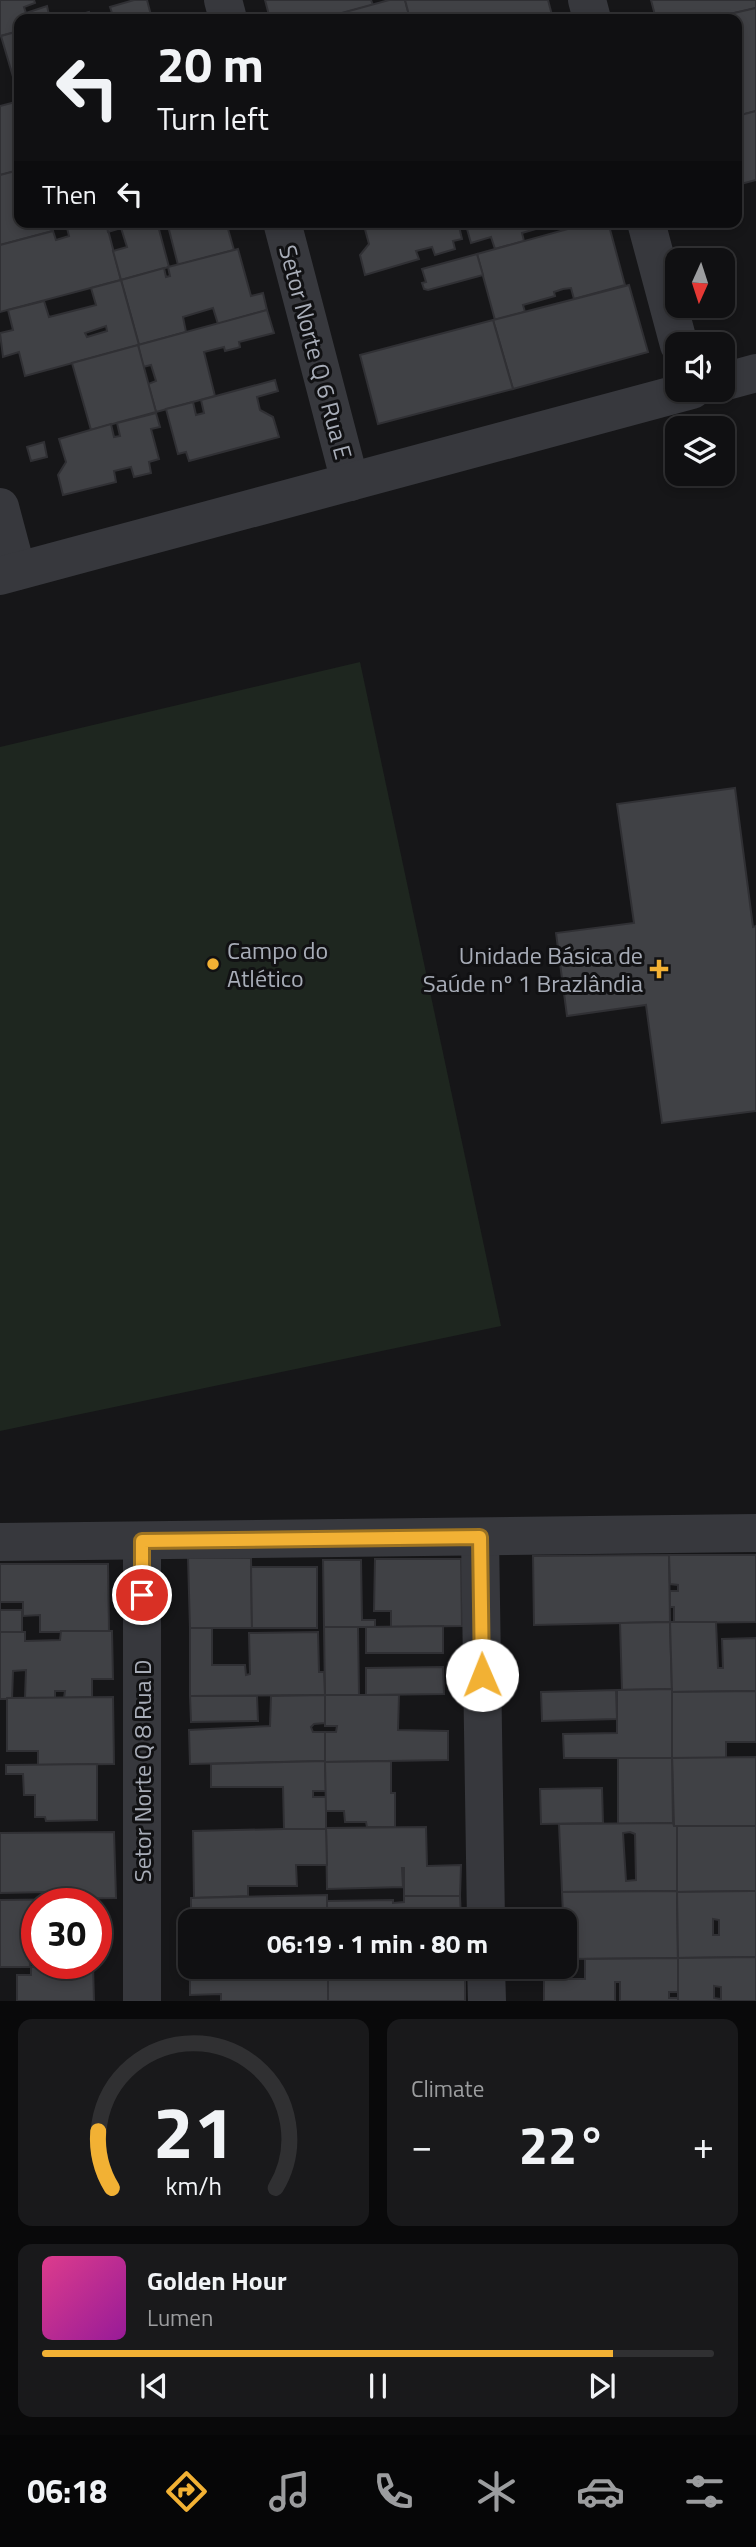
<!DOCTYPE html>
<meta charset="utf-8">
<style>
body{margin:0;font-family:"Titillium Web",sans-serif;background:#19191b;color:#f1f3f6;height:100vh;display:flex;flex-direction:column;font-size:26px;white-space:nowrap}
*{box-sizing:border-box;margin:0}
p{font-size:23px;color:#9c9d9f}
.icon{flex:none;width:38px;height:38px;fill:none;stroke:currentColor;stroke-width:2;stroke-linecap:round;stroke-linejoin:round}
.map{position:relative;height:2001px;overflow:hidden}
.details{display:flex;flex-direction:column;gap:18px;padding:18px;background:#09090a;flex:1}
.details>*{flex:none}
.top-card{position:absolute;left:14px;top:14px;width:728px;height:214px;border-radius:14px;box-shadow:0 4px 10px #0003,0 0 0 2px #303032;background:#101012;color:#f1f3f6;overflow:hidden}
.needle{width:46px;rotate:183deg}
.tools{position:absolute;left:665px;top:248px;display:grid;gap:14px}
.tools a{display:grid;place-items:center;width:70px;height:70px;border-radius:14px;background:#101012;box-shadow:0 4px 10px #0003,0 0 0 2px #303032;font-size:35px}
.speed{position:absolute;left:21px;top:1888px;display:flex;gap:14px;font-size:35px;font-weight:700;text-align:center}
.speed>*{display:grid;place-content:center;width:91px;height:91px;border-radius:50%;background:#101012;box-shadow:0 4px 10px #0003,0 0 0 2px #303032;line-height:1}
.speed .limit{border:10px solid #d22;background:#fff;color:#111}
.pin{position:absolute;display:grid;place-items:center;width:60px;height:60px;color:#fff;margin:-30px;border:4px solid #fff;border-radius:50%;box-shadow:0 2px 7px #0007}
.me{position:absolute;width:77px;margin:-38px;rotate:359deg;stroke-linejoin:round;filter:drop-shadow(0 0 5px #0008)}
.turn{display:flex;align-items:center;gap:24px;height:147px;padding:0 28px;font-size:32px}
.turn .icon{width:91px;height:91px;stroke-width:2.5}
.turn b{display:block;font-size:49px;line-height:60px}
.then{display:flex;align-items:center;height:66px;padding:0 28px;background:#0003;gap:14px;font-size:26px}
.big{font-size:52px;font-weight:700;line-height:1.1}
.details .tile{flex:1;display:flex;flex-direction:column;justify-content:center;gap:10px;min-width:0;padding:0 24px;border-radius:14px;background:#19191b}
.details .dial{align-items:center;gap:0}
.dial svg{height:182px;overflow:visible;fill:none;stroke:#303032;stroke-width:7;stroke-linecap:round;text-anchor:middle}
.dial text{fill:#f1f3f6;stroke:none}
.song{display:flex;align-items:center;gap:21px}
.cover{width:84px;height:84px;border-radius:10px;background:linear-gradient(135deg,hsl(330 70% 55%),hsl(300 70% 35%))}
.played{height:7px;border-radius:4px;background:linear-gradient(90deg,#f2b134 85%,#303032 85%)}
.keys{display:flex;justify-content:space-around;direction:ltr}
.heat{display:flex;justify-content:space-between;align-items:center;font-size:38px;direction:ltr}
.details .tiles{flex:1;display:grid;gap:18px;grid-template-columns:1fr 1fr}
.tile:last-child{grid-column:span 2}
.trip{position:absolute;left:178px;top:1909px;width:399px;height:70px;border-radius:14px;background:#101012;box-shadow:0 4px 10px #0003,0 0 0 2px #303032;font-weight:700;line-height:70px;text-align:center}
.dock{display:flex;height:112px;justify-content:space-around;align-items:center;background:#060607;color:#9c9d9f}
.dock .icon{width:49px;height:49px}
.dock .selected{color:#f2b134}
.dock b{font-size:32px;color:#f1f3f6}
.map>svg:first-child{display:block}
.green{fill:#1e261f}
.building{fill:#404145;stroke:#303034;stroke-width:2;fill-rule:evenodd}
.lines{fill:none;stroke-linecap:round;stroke-linejoin:round}
.minor{stroke:#37383d;stroke-width:38}
.tertiary{stroke:#37383d;stroke-width:38}
.route-casing{stroke:#9d7322;stroke-width:18}
.route{stroke:#f2b134;stroke-width:12}
.poi-dot{fill:#f2b134;stroke:#111113;stroke-width:2.5}
.labels{text-anchor:middle;dominant-baseline:central;stroke-width:6;stroke-linejoin:round;paint-order:stroke}
.street-label{font-size:24px;fill:#a8adb8;stroke:#111113}
.poi-label{font-size:24px;fill:#a8adb8;stroke:#111113;text-anchor:start}
</style>
<div class="map">
<svg width="756" height="2001" viewBox="0 0 756 2001">
<rect width="100%" height="100%" fill="#161618"/>
<path class="green" d="M360 662 501 1326 0 1431V747Z"/>
<g class="building">
<path d="M0 0H34L35 3 24 7 26 13 47 6 50 19H19V31L0 36Z"/>
<path d="M134 0H147L152 19H103L113 16 110 7Z"/>
<path d="M265 0H371L373 5 320 19H270Z"/>
<path d="M389 0H405L410 19H320Z"/>
<path d="M405 0H548L553 19H410Z"/>
<path d="M651 0H756V8L708 19H656Z"/>
<path d="M756 8V111L737 116V19H708Z"/>
<path d="M89 12 91 19H64Z"/>
<path d="M19 31V97L1 36Z"/>
<path d="M19 101V170L0 175V106Z"/>
<path d="M756 111V180L737 185V116Z"/>
<path d="M19 170V222H51L53 231 0 245V175Z"/>
<path d="M87 222H106L121 280 0 312V245L53 231 56 240 69 236 67 228Z"/>
<path d="M106 222H157L169 267 121 280 113 251 127 247 121 228 108 232Z"/>
<path d="M167 222H226L234 250 178 265Z"/>
<path d="M363 222H458L462 239 453 241 455 249 435 255 432 247 416 251 419 259 365 275 360 255 369 244Z"/>
<path d="M465 222H560L522 233 524 241 495 249 491 237 471 243Z"/>
<path d="M593 222H608L625 285 574 299 571 288 563 289 554 292 555 296 523 305 525 312 495 320 477 254Z"/>
<path d="M238 249 251 296 263 293 267 310 218 324 213 308 183 317 186 332 139 345 121 280 164 268 166 277 170 276 168 267Z"/>
<path d="M477 254 483 275 428 290 424 289 422 283 426 282 422 269Z"/>
<path d="M121 280 139 345 25 376 19 352 3 357 0 333 13 330 8 310 44 301 49 317 96 305 91 288ZM106 326 107 331 87 337 85 333Z"/>
<path d="M629 285 648 352 513 389 493 320Z"/>
<path d="M267 310 274 333 239 342 240 347 237 348 225 351 224 347 204 352 215 396 156 412 148 384 156 381 151 365 143 367 138 345Z"/>
<path d="M493 320 513 389 378 424 360 355Z"/>
<path d="M138 345 156 412 91 430 72 363Z"/>
<path d="M275 380 278 391 257 397 260 410 273 417 279 437 189 461 186 452 178 454 166 409 193 402 196 415 204 413 201 400Z"/>
<path d="M156 413 160 427 151 429 159 459 149 462 151 473 134 477 131 467 114 471 116 482 63 495 58 475 66 462 59 439 111 424 114 437 120 436 117 423Z"/>
<path d="M44 442 47 457 31 461 27 447Z"/>
<path d="M735 788 753 927 756 926V1111L662 1123 646 1005 567 1016 556 933 634 923 617 804Z"/>
<path d="M669 1555 670 1622 534 1625 533 1556Z"/>
<path d="M669 1555H756V1622L674 1623V1607H670V1591H678V1585L670 1584Z"/>
<path d="M188 1558H251L252 1628H190Z"/>
<path d="M375 1559H461L462 1626 391 1627V1611H374Z"/>
<path d="M323 1560H361L362 1620H375V1627H324Z"/>
<path d="M0 1564H108L109 1632H40V1615L23 1616V1602H0V1610H22V1632H0Z"/>
<path d="M251 1567H317V1628H252Z"/>
<path d="M670 1622 672 1689 622 1690 620 1623Z"/>
<path d="M670 1622H716L718 1668H723L722 1639 756 1638V1691L672 1692Z"/>
<path d="M443 1626V1653H366V1627Z"/>
<path d="M324 1627H358L359 1695H325Z"/>
<path d="M190 1628H212V1665H245L246 1675 250 1674 249 1633 318 1632 319 1672H324L325 1695 190 1696Z"/>
<path d="M61 1631H112L113 1679H92V1697L64 1698 65 1691H55V1698H25L26 1670 13 1671 12 1699H0V1632H25V1641L60 1640Z"/>
<path d="M443 1667 444 1694 366 1695V1668Z"/>
<path d="M672 1689V1758H564L563 1734 617 1733V1690Z"/>
<path d="M616 1690 617 1719 542 1721 541 1692Z"/>
<path d="M756 1691V1742H726V1758H672V1692Z"/>
<path d="M325 1695V1723L314 1724 311 1727 313 1732H325V1761L190 1764 189 1730 270 1726 271 1696Z"/>
<path d="M325 1695H399L398 1730 448 1731V1760L325 1762V1732H336L337 1726H325Z"/>
<path d="M190 1696H257L258 1721 191 1722Z"/>
<path d="M113 1697 114 1764 38 1765V1751H7V1698Z"/>
<path d="M756 1757V1826H674L672 1758Z"/>
<path d="M618 1758H672L673 1823 618 1824Z"/>
<path d="M325 1761 326 1791H313V1797H326V1829H284L283 1787H211V1764Z"/>
<path d="M391 1761V1793H395V1827H367L366 1822H345L344 1811H326L325 1762Z"/>
<path d="M97 1764V1820L46 1821 45 1817H35V1795H24L23 1774H6V1765H10Z"/>
<path d="M602 1788 603 1823 541 1824 540 1789Z"/>
<path d="M673 1823 674 1826H677V1891L562 1892 559 1824ZM630 1832 635 1834 636 1880 626 1881 623 1833Z"/>
<path d="M677 1826H756V1891L677 1892Z"/>
<path d="M426 1827 427 1866 461 1865 460 1896H404V1868H402L403 1887 327 1889 326 1828Z"/>
<path d="M284 1829H326L327 1865H296L297 1886H248V1896L194 1898 193 1831Z"/>
<path d="M114 1832 116 1898 49 1899V1892L0 1893V1833Z"/>
<path d="M677 1891 678 1958 565 1959 562 1892Z"/>
<path d="M750 1891H756V1957L678 1958 677 1892ZM713 1919 719 1920V1935H713Z"/>
<path d="M327 1895V1922H265V1914H262V1922H191V1898Z"/>
<path d="M404 1896H460L461 1920 327 1922V1901L393 1900V1903L404 1902Z"/>
<path d="M93 1899V1904H37V1914L29 1915 30 1967H0V1900Z"/>
<path d="M756 1957V2001H678V1958ZM714 1986 721 1987V1999L714 1998Z"/>
<path d="M678 1958V1992H669V1998H678V2001H620V1982H615V2001H544V1979H585V1959Z"/>
<path d="M190 1964 191 1967H328V2001H221V1994L190 1995Z"/>
<path d="M93 1966 94 2001H17V1975H31V1967Z"/>
<rect x="328" y="1967" width="137" height="34"/>
</g>
<g class="lines">
<g class="minor">
<path d="M223 0 228 19"/>
<path d="M587 0 592 19"/>
<path d="M282 222 350 482"/>
<path d="M646 222 679 345"/>
<path d="M723 382 756 373"/>
<path d="M0 507 17 571"/>
<path d="M0 576 692 390"/>
<path d="M480 1537 486 1922"/>
<path d="M486 1967 487 2001"/>
<path d="M142 2001V1541"/>
</g>
<path class="tertiary" d="M0 1542 756 1533"/>
</g>
<g class="lines">
<g class="route-casing">
<path id="route" d="M142 1595V1541L480 1537 482 1675"/>
</g>
<use href="#route" class="route"/>
</g>
<g class="poi-dot">
<circle cx="213" cy="964" r="7"/>
<path d="M655.5 958.5h7v7h7v7h-7v7h-7v-7h-7v-7h7z"/>
</g>
<g class="labels">
<g class="street-label">
<text transform="translate(316 352) rotate(75)">Setor Norte Q 6 Rua E</text>
<text transform="translate(142 1771) rotate(-90)">Setor Norte Q 8 Rua D</text>
</g>
<g class="poi-label">
<text x="227" y="950">Campo do<tspan x="227" dy="28">Atlético</tspan></text>
<text x="643" y="955" text-anchor="end">Unidade Básica de<tspan x="643" dy="28">Saúde nº 1 Brazlândia</tspan></text>
</g>
</g>
</svg>
<div class="tools">
<a><svg class="needle" viewBox="-14 -14 28 28"><path d="M0-13l5 13h-10z" fill="#e53935"/><path d="M0 13l5-13h-10z" fill="#9c9d9f"/></svg></a>
<a><svg class="icon" aria-label="sound" viewBox="0 0 24 24"><path d="M4 9h4l5-4v14l-5-4H4zM17 9q2 3 0 6"/></svg></a>
<a><svg class="icon" aria-label="layers" viewBox="0 0 24 24"><path d="M12 4l9 5-9 5-9-5zM3 14l9 5 9-5"/></svg></a>
</div>
<div class="speed"><div class="limit">30</div></div>
<div class="pin" style="left:142px;top:1595px;background:#d93025"><svg class="icon" aria-label="arrive" viewBox="0 0 24 24"><path d="M6 21V4h12l-3 4 3 4H6"/></svg></div>
<svg class="me" style="left:482px;top:1675px" viewBox="-20 -20 40 40"><circle r="19" fill="#fff"/><path d="M0-13L10 11 0 6-10 11z" fill="#f2b134"/></svg>
<div class="trip">06:19 · 1 min · 80 m</div>
<div class="top-card">
<div class="turn"><svg class="icon" aria-label="left" viewBox="0 0 24 24"><path d="M17 20v-9H6M10 6l-5 5 5 5"/></svg><div><b>20 m</b>Turn left</div></div>
<div class="then">Then<svg class="icon" aria-label="left" viewBox="0 0 24 24"><path d="M17 20v-9H6M10 6l-5 5 5 5"/></svg></div>
</div>
</div>
<section class="details">
<div class="tiles">
<div class="tile dial"><svg viewBox="0 0 100 80">
<path d="M14 69A42 42 0 1 1 86 69"/>
<path d="M14 69A42 42 0 0 1 8 44" stroke="#f2b134"/>
<text x="50" y="56" font-size="32" font-weight="700">21</text>
<text x="50" y="72" font-size="11">km/h</text>
</svg></div>
<div class="tile"><p>Climate</p>
<div class="heat"><a>−</a><b class="big">22°</b><a>+</a></div>
</div>
<div class="tile">
<div class="song"><i class="cover"></i><div><b>Golden Hour</b><p>Lumen</p></div></div>
<div class="played"></div>
<div class="keys"><svg class="icon" aria-label="previous" viewBox="0 0 24 24"><path d="M18 5L8 12l10 7zM5 5v14"/></svg><svg class="icon" aria-label="pause" viewBox="0 0 24 24"><path d="M8 5v14M16 5v14"/></svg><svg class="icon" aria-label="next" viewBox="0 0 24 24"><path d="M6 5l10 7-10 7zM19 5v14"/></svg></div>
</div>
</div>
</section>
<nav class="dock">
<b>06:18</b>
<svg class="icon selected" aria-label="directions" viewBox="0 0 24 24"><path d="M12 3l9 9-9 9-9-9zM9 14v-3h6M13 9l2 2-2 2"/></svg>
<svg class="icon" aria-label="music" viewBox="0 0 24 24"><path d="M9 18V5l10-2v13"/><circle cx="6" cy="18" r="3"/><circle cx="16" cy="16" r="3"/></svg>
<svg class="icon" aria-label="phone" viewBox="0 0 24 24"><path d="M5 4h4l2 5-3 2q2 4 5 5l2-3 5 2v4C11 20 4 13 5 4z"/></svg>
<svg class="icon" aria-label="climate" viewBox="0 0 24 24"><path d="M12 3v18M4 7l16 10M4 17L20 7"/></svg>
<svg class="icon" aria-label="car" viewBox="0 0 24 24"><path d="M5 17H2v-5l4-1 3-4h7l3 4 3 1v5h-3M9 17h6M6 11h13"/><circle cx="7" cy="17" r="2"/><circle cx="17" cy="17" r="2"/></svg>
<svg class="icon" aria-label="filters" viewBox="0 0 24 24"><path d="M4 7h16M4 17h16"/><circle cx="9" cy="7" r="2"/><circle cx="15" cy="17" r="2"/></svg>
</nav>
